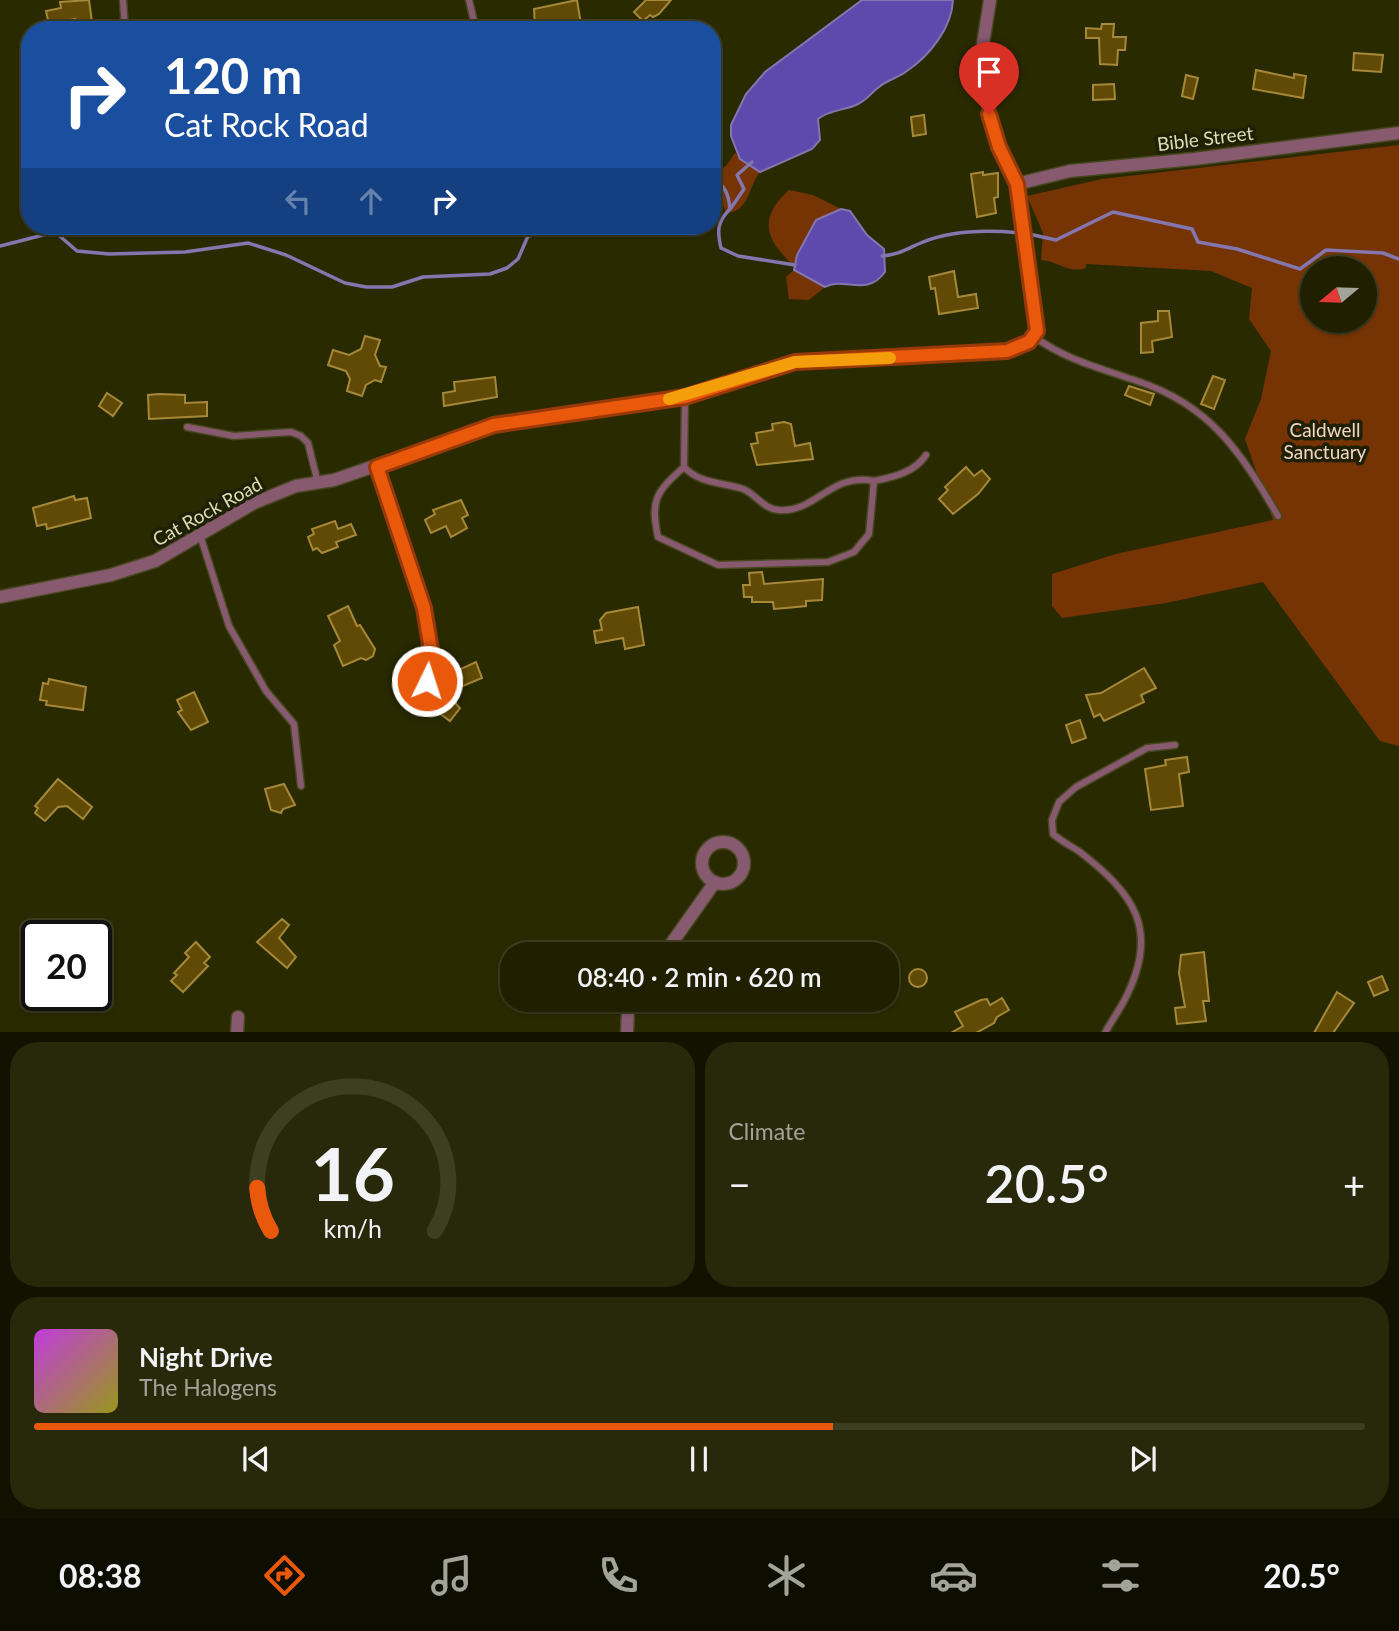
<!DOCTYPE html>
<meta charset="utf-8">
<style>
body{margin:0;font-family:Lato,sans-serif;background:#28280a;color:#f1f3f6;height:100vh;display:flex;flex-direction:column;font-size:26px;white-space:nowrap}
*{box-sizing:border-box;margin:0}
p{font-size:23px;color:#a2a399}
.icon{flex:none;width:38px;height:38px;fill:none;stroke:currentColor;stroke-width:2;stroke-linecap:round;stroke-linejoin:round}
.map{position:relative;height:1032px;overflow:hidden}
.panel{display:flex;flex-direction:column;gap:10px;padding:10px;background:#121200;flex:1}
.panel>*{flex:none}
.banner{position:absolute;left:21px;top:21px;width:700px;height:214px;border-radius:28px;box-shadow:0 2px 5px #0004,0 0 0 2px #3d3e22;background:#1a4fa0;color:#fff;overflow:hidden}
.needle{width:46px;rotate:251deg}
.controls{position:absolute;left:1300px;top:256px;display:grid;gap:14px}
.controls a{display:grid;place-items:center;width:77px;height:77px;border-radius:50%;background:#202000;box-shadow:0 2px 5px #0004,0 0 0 2px #3d3e22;font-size:35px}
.speed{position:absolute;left:21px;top:920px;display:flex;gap:14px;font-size:35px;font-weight:700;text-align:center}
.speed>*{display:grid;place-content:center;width:91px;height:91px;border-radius:50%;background:#202000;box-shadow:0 2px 5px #0004,0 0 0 2px #3d3e22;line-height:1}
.speed .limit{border:4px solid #111;border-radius:10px;background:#fff;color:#111}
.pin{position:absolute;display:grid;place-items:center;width:60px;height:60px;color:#fff;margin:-72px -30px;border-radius:50% 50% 50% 0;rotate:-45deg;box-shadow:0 0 7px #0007}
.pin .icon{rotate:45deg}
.me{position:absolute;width:77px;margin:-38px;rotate:4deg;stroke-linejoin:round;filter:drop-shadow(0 0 5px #0008)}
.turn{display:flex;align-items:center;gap:24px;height:147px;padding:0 28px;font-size:32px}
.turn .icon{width:91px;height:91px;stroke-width:2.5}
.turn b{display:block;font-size:49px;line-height:60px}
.lanes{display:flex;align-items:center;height:66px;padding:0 28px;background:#0003;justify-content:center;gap:35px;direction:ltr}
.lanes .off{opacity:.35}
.big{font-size:52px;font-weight:600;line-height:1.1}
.panel .tile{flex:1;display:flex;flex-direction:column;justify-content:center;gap:10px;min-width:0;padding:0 24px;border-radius:28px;background:#28280a}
.panel .dial{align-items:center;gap:0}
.dial svg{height:182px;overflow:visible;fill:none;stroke:#3d3e22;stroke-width:7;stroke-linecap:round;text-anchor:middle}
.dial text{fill:#f1f3f6;stroke:none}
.song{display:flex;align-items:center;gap:21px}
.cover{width:84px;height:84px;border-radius:10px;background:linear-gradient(135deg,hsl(290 70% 55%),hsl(60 70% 35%))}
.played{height:7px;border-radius:4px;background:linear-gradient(90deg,#ea580c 60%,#3d3e22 60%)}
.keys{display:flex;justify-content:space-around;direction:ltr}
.heat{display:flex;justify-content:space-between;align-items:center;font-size:38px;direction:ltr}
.panel .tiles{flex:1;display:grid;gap:10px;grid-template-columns:1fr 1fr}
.tile:last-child{grid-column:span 2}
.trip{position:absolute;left:500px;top:942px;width:399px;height:70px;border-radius:28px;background:#202000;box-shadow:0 2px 5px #0004,0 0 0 2px #3d3e22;font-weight:600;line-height:70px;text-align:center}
.dock{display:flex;height:112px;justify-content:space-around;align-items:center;background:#0d0d00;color:#a2a399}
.dock .icon{width:49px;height:49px}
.dock .active{color:#ea580c}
.dock b{font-size:32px;color:#f1f3f6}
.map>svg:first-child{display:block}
.green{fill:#763405;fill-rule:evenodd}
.water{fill:#5e4aac;stroke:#8476af;stroke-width:2}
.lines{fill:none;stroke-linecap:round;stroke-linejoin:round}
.stream{stroke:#8476af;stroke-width:3.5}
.building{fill:#604a06;stroke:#a68839;stroke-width:2}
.lane-casing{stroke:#46471d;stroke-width:9}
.street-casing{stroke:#46471d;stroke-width:15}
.lane{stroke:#885a70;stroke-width:6}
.street{stroke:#885a70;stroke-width:12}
.route-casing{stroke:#983908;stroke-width:18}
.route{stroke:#ea580c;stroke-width:12}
.slow{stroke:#f59e0b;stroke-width:12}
.labels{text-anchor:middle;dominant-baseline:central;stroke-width:7;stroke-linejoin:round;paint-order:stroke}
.street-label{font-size:19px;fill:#dcddb6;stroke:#202006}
.park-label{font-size:19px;fill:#f0d5c7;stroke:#202006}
</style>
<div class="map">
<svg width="1399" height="1033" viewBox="0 0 1399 1033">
<rect width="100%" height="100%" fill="#2a2a00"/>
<g class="green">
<path d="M1399 145V746L1380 741 1263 582 1166 603 1062 618 1052 606V574L1116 554 1273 520 1245 439 1261 399 1271 351 1249 319 1252 288 1211 271 1086 264V268C1068 274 1058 261 1041 260L1043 233 1027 196 1102 179ZM1312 268H1365V320H1312Z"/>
<path d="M735 153 760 172C748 186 750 212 726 213L712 174 726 166Z"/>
<path d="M789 190 813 195 841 209 816 221 793 265C765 239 758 218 789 190Z"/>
<path d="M794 270 825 287 809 300 789 299 786 277Z"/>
</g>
<g class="water">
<path d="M862 0H953C952 28 929 56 907 71 898 78 887 80 879 87 871 93 867 100 858 104 844 111 831 109 818 119L820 140 812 149 760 172 740 159 731 136V125L746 94 765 72Z"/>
<path d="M841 209 850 211 867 235 884 249 885 272C866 298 844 276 825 287L794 270 797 255 816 220Z"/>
</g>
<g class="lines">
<g class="stream">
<path d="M712 178C725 185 729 195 730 209 717 222 717 231 721 248L738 256 795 265"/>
<path d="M731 208 744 189 737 175 752 162"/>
<path d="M1029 234 1056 240 1113 212 1192 229 1198 242 1237 249 1300 269 1326 250 1383 253 1399 259"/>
<path d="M0 246 55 232 77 251 109 254 185 252 248 243 286 255 345 283 366 287H392L423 277 490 274 507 268 518 259 528 236 587 226"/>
<path d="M882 256C899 255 908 248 923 242 952 230 991 230 1021 233"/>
</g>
</g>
<g class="building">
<path d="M89 0 92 22 78 25 75 19 49 25 46 11 61 8 60 2Z"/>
<path d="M577 0 582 30H568L567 25 535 26 534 9Z"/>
<path d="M646 0H671L659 14 653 17 650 15 643 21 634 12Z"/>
<path d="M1102 24H1114L1113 37H1126L1125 50H1118L1117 65 1100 64 1099 38H1086V28L1101 29Z"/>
<path d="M1354 53 1383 55 1381 72 1353 70Z"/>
<path d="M1256 70 1294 78V74L1306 76 1303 98 1253 89Z"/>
<path d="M1186 75 1198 78 1193 99 1182 96Z"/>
<path d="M1114 84 1115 99 1093 100V85Z"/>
<path d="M924 115 926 134 913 136 911 117Z"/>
<path d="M983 172V175L998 173V197L994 198 996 213 977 217 971 174Z"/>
<path d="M954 271 958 297 976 294 978 308 939 314 935 288 931 289 929 277Z"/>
<path d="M1158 311H1169L1172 337 1152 341 1153 352 1141 353V323L1158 321Z"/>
<path d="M365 336 380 340 375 355 380 366 386 367 381 382 375 380 366 385 362 396 347 391 350 379 346 371 328 365 333 350 349 355 361 349Z"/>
<path d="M1213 376 1225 380 1214 409 1201 404Z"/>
<path d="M495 377 497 397 444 406 443 393 455 391 454 382Z"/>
<path d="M1129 386 1154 394 1150 405 1125 395Z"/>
<path d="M107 393 122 403 113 416 99 406Z"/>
<path d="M159 394 185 395V403L207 402V416L149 419 148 395Z"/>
<path d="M784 422 791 424 795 446 810 443 813 459 757 465 751 444 758 443 756 433 773 430 772 424Z"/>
<path d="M966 467 974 476 982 470 990 479 978 494 953 514 939 499 948 490 945 487Z"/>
<path d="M74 496 75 500 87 498 91 518 47 529 46 524 37 526 33 508Z"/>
<path d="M461 500 468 515 462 518 467 528 451 537 446 526 431 533 425 520 435 514 433 510Z"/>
<path d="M335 521 338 529 351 524 356 535 336 542 338 547 322 553 317 548 313 550 308 537 314 534 312 529Z"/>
<path d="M762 572 764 584 823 579 822 600 806 601V606L786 608 774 609 773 602H752V597H744L743 585H750L749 573Z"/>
<path d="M348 606 357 626 360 625 375 649 373 656 366 660 361 658 343 666 334 645 340 641 328 616Z"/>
<path d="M638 607 644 645 625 649 623 638 596 643 594 631 602 630 600 620 606 613Z"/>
<path d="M476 662 482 678 446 693 445 688 435 682 440 666 452 673Z"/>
<path d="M1144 668 1156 688 1141 695 1144 702 1104 721 1100 714 1094 717 1086 695 1101 693Z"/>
<path d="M49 679 86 687 83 710 46 705 47 701 40 700 43 683 48 684Z"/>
<path d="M194 692 208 722 191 730 178 712 182 710 177 700Z"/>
<path d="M453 692 456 704 460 708 450 721 439 713Z"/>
<path d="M1080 720 1086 738 1072 743 1066 725Z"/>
<path d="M1187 757 1189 772 1179 774 1183 806 1151 810 1145 769 1166 765 1165 760Z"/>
<path d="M58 779 92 807 83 819 67 806 58 807 45 821 35 813 38 808 35 806Z"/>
<path d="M284 784 295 805 283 809 281 813 271 810 265 789Z"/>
<path d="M282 919 289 925 279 938 296 957 287 968 257 942Z"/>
<path d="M196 942 210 957 204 963 208 966 183 992 171 981 177 975 174 973 189 957 185 953Z"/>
<path d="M1204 952 1209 1001H1203L1206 1021 1177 1024 1175 1008 1185 1007 1179 973 1181 955Z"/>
<circle cx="918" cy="978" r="9"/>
<path d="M1382 976 1388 990 1374 996 1368 982Z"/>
<path d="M1337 992 1354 1003 1333 1033H1314Z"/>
<path d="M1002 998 1009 1010 997 1017 994 1023 976 1033H951L963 1026 955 1012 981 1000 987 999 990 1005Z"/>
</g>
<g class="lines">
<g class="lane-casing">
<g id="lane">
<path d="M123 0 125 30"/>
<path d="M469 0 476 30"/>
<path d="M1033 336C1066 360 1100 368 1137 381 1211 405 1241 453 1278 516"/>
<path d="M685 397 684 467C656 492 650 500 658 537L718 565 828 562 854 552 869 534 874 481C894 477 915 472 926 455"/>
<path d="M187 427 234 436 291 432 301 436 308 443 318 483"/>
<path d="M377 467C396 528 420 587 430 650 434 673 422 679 437 702"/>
<path d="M684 467C700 484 722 482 743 489 756 494 763 509 779 510 816 513 831 472 874 481"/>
<path d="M200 535 229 626 266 691 294 724 301 786"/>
<path d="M1105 1033C1112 1020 1121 1008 1127 995 1159 929 1134 894 1080 852 1071 846 1061 841 1053 834L1052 820 1059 802 1076 787 1147 748 1175 745"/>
</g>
</g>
<g class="street-casing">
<g id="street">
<path d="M1017 184 1070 171 1194 159 1399 133"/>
<path d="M0 597 111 575 155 561 254 503 296 486 334 480 494 425 685 397 795 362 1007 351 1029 342 1037 331 1017 184 994 135 984 85 983 44 990 0"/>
<circle cx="723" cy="863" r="21"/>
<path d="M664 954 715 882"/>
<path d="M237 1033 238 1017"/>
<path d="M627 1033 628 1009 634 999"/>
</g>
</g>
<use href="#lane" class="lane"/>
<use href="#street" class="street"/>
</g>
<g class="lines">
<g class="route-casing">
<path id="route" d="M427 681 432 656 424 608 377 467 494 425 685 397 795 362 1007 351 1029 342 1037 331 1017 184 999 147 989 114"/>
</g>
<use href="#route" class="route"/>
<path class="slow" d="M669 399 795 362 890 358"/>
</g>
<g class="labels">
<g class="street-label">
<text transform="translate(1205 138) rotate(-7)">Bible Street</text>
<text transform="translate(207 511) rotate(-29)">Cat Rock Road</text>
</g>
<g class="park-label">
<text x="1325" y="429">Caldwell<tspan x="1325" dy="22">Sanctuary</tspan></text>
</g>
</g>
</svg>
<div class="controls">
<a><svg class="needle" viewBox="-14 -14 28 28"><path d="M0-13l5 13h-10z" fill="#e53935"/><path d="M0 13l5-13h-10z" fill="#a2a399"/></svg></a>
</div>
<div class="speed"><div class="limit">20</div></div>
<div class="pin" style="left:989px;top:114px;background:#d93025"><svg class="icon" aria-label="arrive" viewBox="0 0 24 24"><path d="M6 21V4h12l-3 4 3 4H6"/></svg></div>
<svg class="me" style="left:427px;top:681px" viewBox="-20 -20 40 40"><circle r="17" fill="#ea580c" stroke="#fff" stroke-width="3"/><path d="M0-11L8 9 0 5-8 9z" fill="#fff"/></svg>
<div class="trip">08:40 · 2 min · 620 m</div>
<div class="banner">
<div class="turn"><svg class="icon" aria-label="right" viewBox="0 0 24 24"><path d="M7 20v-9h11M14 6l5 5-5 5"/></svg><div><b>120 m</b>Cat Rock Road</div></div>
<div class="lanes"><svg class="icon off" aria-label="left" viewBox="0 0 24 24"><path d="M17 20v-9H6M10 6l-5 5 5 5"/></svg><svg class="icon off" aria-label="ahead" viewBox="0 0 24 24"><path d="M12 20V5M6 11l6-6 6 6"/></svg><svg class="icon" aria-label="right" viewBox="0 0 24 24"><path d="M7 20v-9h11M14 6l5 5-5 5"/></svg></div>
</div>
</div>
<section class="panel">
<div class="tiles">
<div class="tile dial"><svg viewBox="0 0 100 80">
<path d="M14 69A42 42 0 1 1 86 69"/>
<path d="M14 69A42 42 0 0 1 8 50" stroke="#ea580c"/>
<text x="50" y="56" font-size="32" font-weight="700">16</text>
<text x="50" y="72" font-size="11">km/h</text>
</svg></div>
<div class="tile"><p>Climate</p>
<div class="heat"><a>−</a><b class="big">20.5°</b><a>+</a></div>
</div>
<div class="tile">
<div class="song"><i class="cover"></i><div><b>Night Drive</b><p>The Halogens</p></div></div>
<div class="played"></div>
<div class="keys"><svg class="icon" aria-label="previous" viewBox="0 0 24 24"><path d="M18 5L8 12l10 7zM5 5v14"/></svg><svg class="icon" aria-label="pause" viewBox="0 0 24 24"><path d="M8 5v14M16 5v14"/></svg><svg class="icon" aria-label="next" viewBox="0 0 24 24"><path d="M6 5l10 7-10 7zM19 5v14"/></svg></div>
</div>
</div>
</section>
<nav class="dock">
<b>08:38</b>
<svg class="icon active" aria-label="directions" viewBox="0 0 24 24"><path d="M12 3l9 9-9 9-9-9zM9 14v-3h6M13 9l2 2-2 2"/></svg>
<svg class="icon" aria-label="music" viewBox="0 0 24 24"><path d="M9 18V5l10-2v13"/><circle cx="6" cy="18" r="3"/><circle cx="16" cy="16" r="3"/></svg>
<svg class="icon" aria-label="phone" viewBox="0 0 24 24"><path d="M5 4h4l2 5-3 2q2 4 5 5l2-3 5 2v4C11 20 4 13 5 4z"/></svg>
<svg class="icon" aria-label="climate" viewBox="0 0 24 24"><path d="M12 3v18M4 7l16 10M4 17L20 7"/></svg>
<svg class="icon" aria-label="car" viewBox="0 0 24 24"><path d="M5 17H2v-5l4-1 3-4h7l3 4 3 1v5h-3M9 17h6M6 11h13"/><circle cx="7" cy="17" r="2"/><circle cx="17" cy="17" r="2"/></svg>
<svg class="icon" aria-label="filters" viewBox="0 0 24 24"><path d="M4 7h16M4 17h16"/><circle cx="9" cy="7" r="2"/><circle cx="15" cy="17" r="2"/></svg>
<b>20.5°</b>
</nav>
